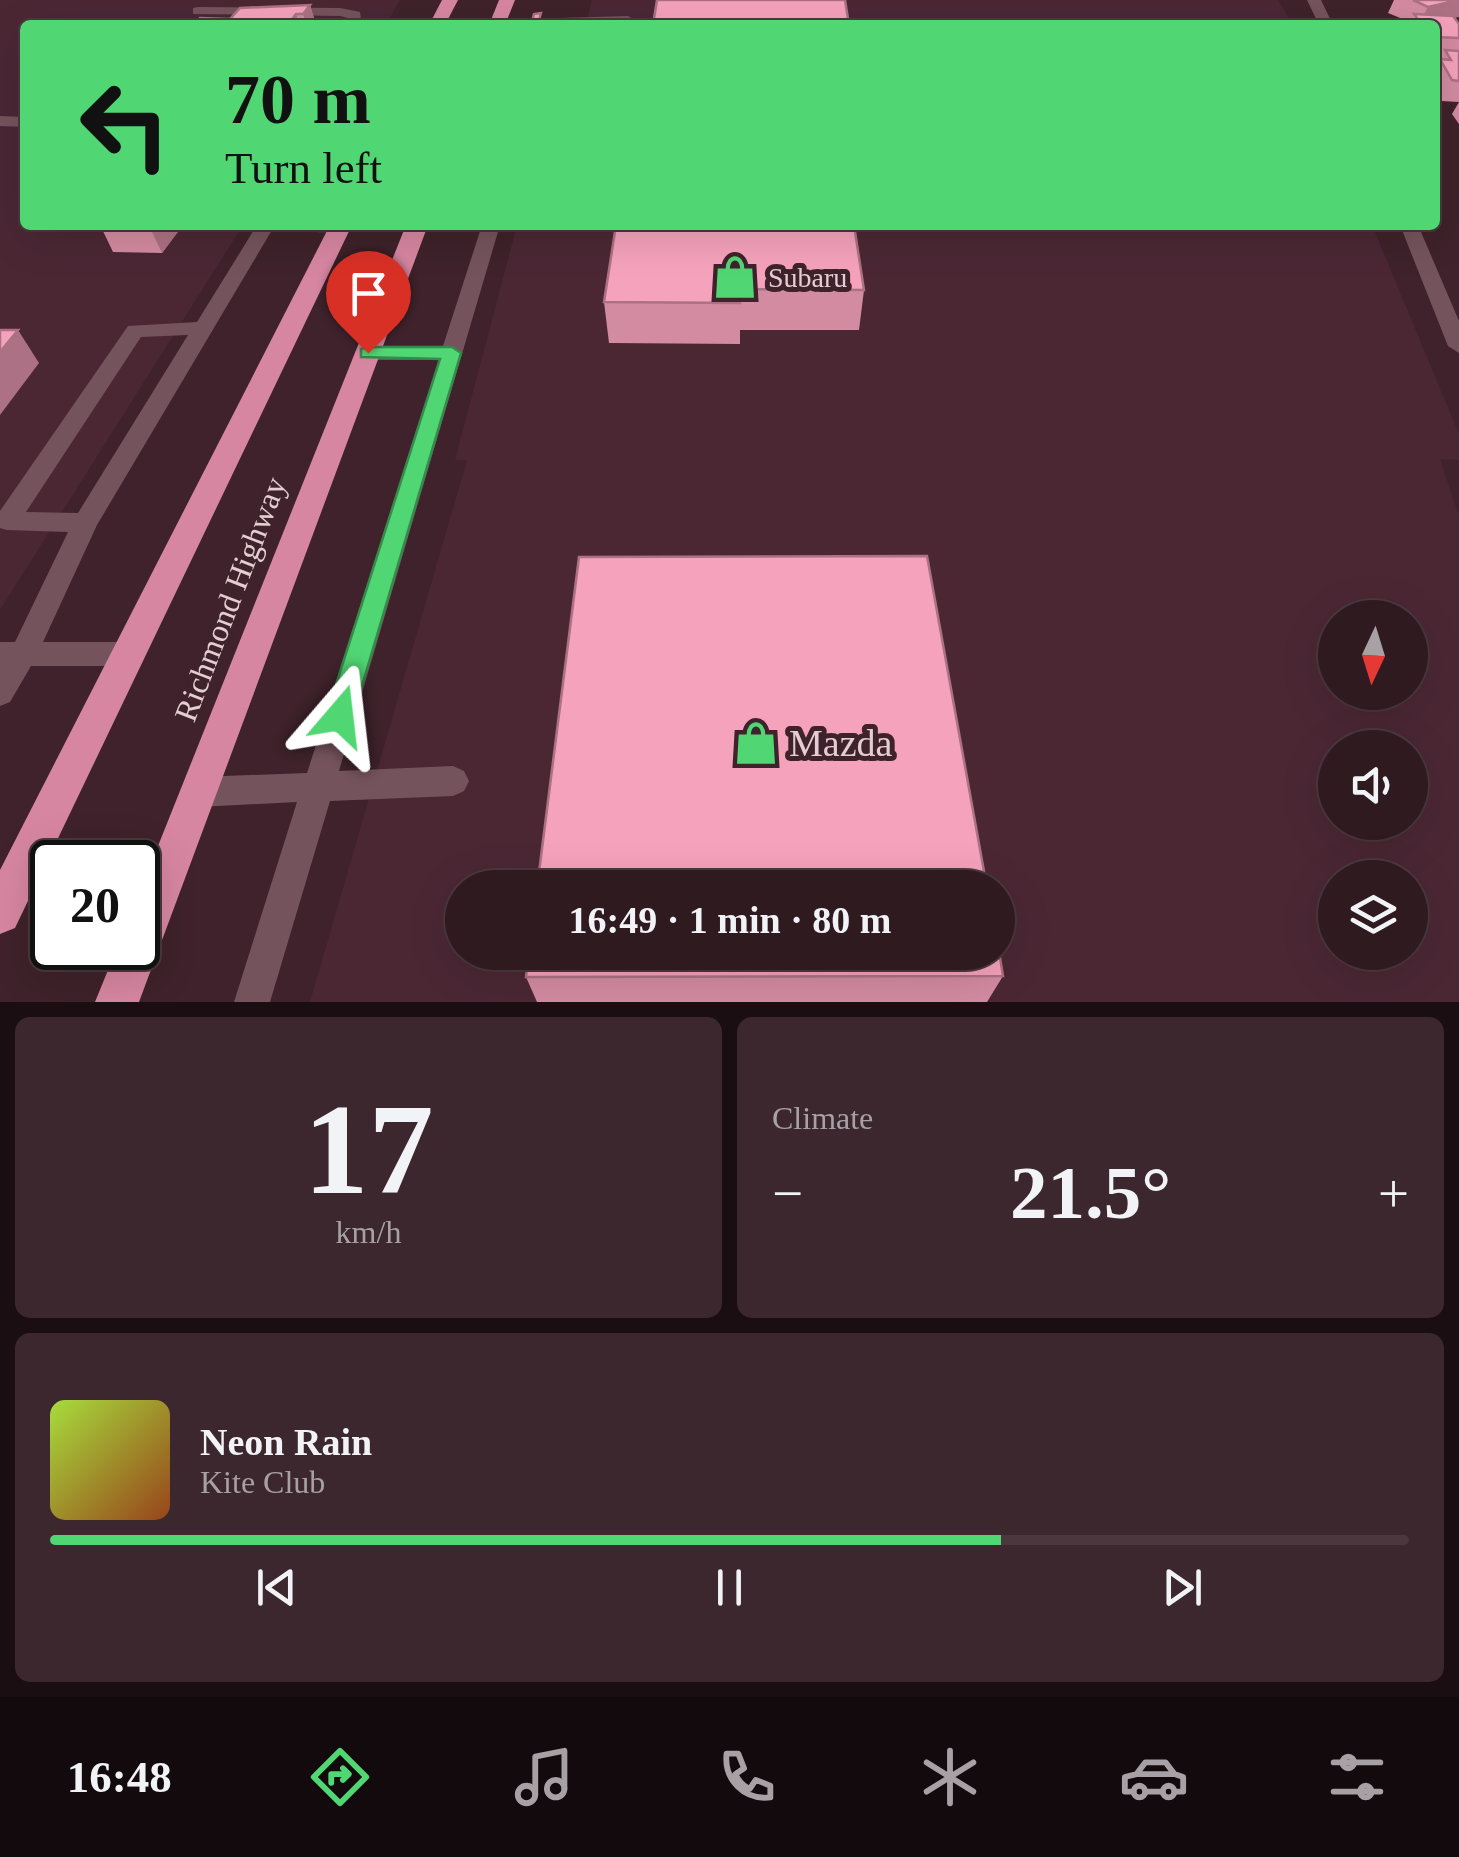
<!DOCTYPE html>
<meta charset="utf-8">
<style>
body{margin:0;font-family:Georgia,serif;background:#3b272d;color:#f1f3f6;height:100vh;display:flex;flex-direction:column;font-size:38px;white-space:nowrap}
*{box-sizing:border-box;margin:0}
p{font-size:32px;color:#a7a1a5}
.icon{flex:none;width:55px;height:55px;fill:none;stroke:currentColor;stroke-width:2;stroke-linecap:round;stroke-linejoin:round}
.map{position:relative;height:1002px;overflow:hidden}
.side{display:flex;flex-direction:column;gap:15px;padding:15px;background:#1a0e12;flex:1}
.side>*{flex:none}
.guide{position:absolute;left:20px;top:20px;width:1420px;height:210px;border-radius:10px;box-shadow:0 10px 40px #0002,0 0 0 2px #4a383e;background:#51d674;color:#111;overflow:hidden}
.needle{width:65px;rotate:184deg}
.controls{position:absolute;left:1318px;top:600px;display:grid;gap:20px}
.controls a{display:grid;place-items:center;width:110px;height:110px;border-radius:50%;background:#2f1a20;box-shadow:0 10px 40px #0002,0 0 0 2px #4a383e;font-size:50px}
.speed{position:absolute;left:30px;top:840px;display:flex;gap:20px;font-size:50px;font-weight:700;text-align:center}
.speed>*{display:grid;place-content:center;width:130px;height:130px;border-radius:50%;background:#2f1a20;box-shadow:0 10px 40px #0002,0 0 0 2px #4a383e;line-height:1}
.speed .limit{border:5px solid #111;border-radius:15px;background:#fff;color:#111}
.pin{position:absolute;display:grid;place-items:center;width:85px;height:85px;color:#fff;margin:-102px -42px;border-radius:50% 50% 50% 0;rotate:-45deg;box-shadow:0 0 10px #0007}
.pin .icon{rotate:45deg}
.me{position:absolute;width:110px;margin:-55px;rotate:17deg;stroke-linejoin:round;filter:drop-shadow(0 0 8px #0008)}
.turn{display:flex;align-items:center;gap:35px;height:210px;padding:0 40px;font-size:45px}
.turn .icon{width:130px;height:130px;stroke-width:2.5}
.turn b{display:block;font-size:70px;line-height:85px}
.big{font-size:75px;font-weight:600;line-height:1.1}
.side .tile{flex:1;display:flex;flex-direction:column;justify-content:center;gap:15px;min-width:0;padding:0 35px;border-radius:15px;background:#3b272d}
.side .dial{align-items:center;gap:0}
.dial b{font-size:130px;line-height:1}
.song{display:flex;align-items:center;gap:30px}
.cover{width:120px;height:120px;border-radius:15px;background:linear-gradient(135deg,hsl(80 70% 55%),hsl(20 70% 35%))}
.played{height:10px;border-radius:5px;background:linear-gradient(90deg,#51d674 70%,#4a383e 70%)}
.keys{display:flex;justify-content:space-around;direction:ltr}
.heat{display:flex;justify-content:space-between;align-items:center;font-size:55px;direction:ltr}
.side .tiles{flex:1;display:grid;gap:15px;grid-template-columns:1fr 1fr}
.tile:last-child{grid-column:span 2}
.trip{position:absolute;left:445px;top:870px;width:570px;height:100px;border-radius:50px;background:#2f1a20;box-shadow:0 10px 40px #0002,0 0 0 2px #4a383e;font-weight:600;line-height:100px;text-align:center}
.tabs{display:flex;height:160px;justify-content:space-around;align-items:center;background:#130a0d;color:#a7a1a5}
.tabs .icon{width:70px;height:70px}
.tabs .selected{color:#51d674}
.tabs b{font-size:45px;color:#f1f3f6}
.map>svg:first-child{display:block}
.built{fill:#4b2734;fill-rule:evenodd}
.lines{fill:none;stroke-linecap:round;stroke-linejoin:round}
.minor{fill:#75535d;fill-rule:evenodd}
.highway{fill:#d786a1;fill-rule:evenodd}
.wall{fill:#d38ba2}
.shaded-wall{fill:#ac7184}
.building{fill:#f5a2bc;stroke:#ac7184;stroke-width:2.5}
.route{fill:#51d674;stroke:#358b4b;stroke-width:2.5}
.labels{text-anchor:middle;dominant-baseline:central;stroke-width:10;stroke-linejoin:round;paint-order:stroke}
.far-poi-label{font-size:28px;fill:#e3ced4;stroke:#3f222b;text-anchor:start}
.street-label{font-size:32px;fill:#e3ced4;stroke:#3f222b}
.near-poi-label{font-size:38px;fill:#e3ced4;stroke:#3f222b;text-anchor:start}
</style>
<div class="map">
<svg width="1459" height="1002" viewBox="0 0 1459 1002">
<rect width="100%" height="100%" fill="#3f222b"/>
<g class="built">
<path d="M0 0H400L386 25H25V225H243L0 610Z"/>
<path d="M592 0H1278L1293 25H586Z"/>
<path d="M517 225H1372L1459 434V460L1440 459 1459 516V1002H310L467 460H455ZM1335 618H1410V692H1335ZM1335 748H1410V822H1335ZM1335 878H1410V952H1335ZM462 888H998V952H462Z"/>
</g>
<g class="lines">
<g class="minor">
<path d="M1307 0H1321L1333 25H1319Z"/>
<path d="M198 7 340 8 360 12 362 25H348V18L340 16 193 14V8Z"/>
<path d="M628 16 635 20 633 23 552 22 559 18Z"/>
<path d="M0 116 25 117V127L0 126Z"/>
<path d="M257 225H275L97 525 43 642H128L138 646 142 654 138 662 128 666H31L10 702 0 706V642H15L68 532 7 530 0 528V511L128 326 197 322ZM188 335 78 513 26 512 141 337Z"/>
<path d="M294 225H349V226C337 235 306 234 294 225Z"/>
<path d="M482 225H500L339 771 453 766 464 771 469 781 464 791 453 796 330 801 270 1002H234L297 802 198 807 187 802 182 792 187 782 198 777 307 773 439 360H368L357 353 368 346H443Z"/>
<path d="M1400 225H1418L1459 321V353L1448 346Z"/>
</g>
<g class="highway">
<path d="M442 0H458L445 25H429Z"/>
<path d="M499 0H515L505 25H489Z"/>
<path d="M330 225H352L15 928 0 934V870Z"/>
<path d="M406 225H428L139 1002H95L117 948H138V896Z"/>
</g>
</g>
<g class="wall">
<path d="M1394 0H1459L1454 18 1459 24V124L1452 114 1459 102 1441 101 1435 90V69L1441 58 1435 57V25H1408L1410 22 1388 13Z"/>
<path d="M310 5 316 25H194L230 19Z"/>
<path d="M183 225 162 253 113 252 102 229Z"/>
<path d="M616 225 864 290 859 330H740V344L609 343 604 302Z"/>
<path d="M1003 976 987 1002H537L526 977Z"/>
</g>
<g class="shaded-wall">
<path d="M1459 0V17L1422 25 1420 22 1428 7Z"/>
<path d="M310 5 316 25H307L303 14Z"/>
<path d="M296 14 300 25H288Z"/>
<path d="M155 225H183L162 253 151 230Z"/>
<path d="M18 330 39 363 0 415V352Z"/>
</g>
<g class="building">
<path d="M657 0H845L849 25H653Z"/>
<path d="M1413 0H1459L1428 7Z"/>
<path d="M310 5 303 14H296L288 25H194L200 18 230 19 240 8Z"/>
<path d="M541 13 538 24 531 25 534 14Z"/>
<path d="M1414 14 1453 16 1459 24V38L1435 37V25H1422Z"/>
<path d="M1445 50 1459 51V81L1452 80 1440 59 1451 60Z"/>
<path d="M105 225H155L151 230 102 229Z"/>
<path d="M616 225H854L864 290 740 289V303L604 302Z"/>
<path d="M0 330H18L0 352Z"/>
<path d="M927 556 987 888H537L579 557Z"/>
<path d="M998 945 1003 976 526 977 529 952H998Z"/>
</g>
<path class="route" d="M368 347H452L461 353 353 716 349 725 340 728 330 725 326 716 440 359 361 357V349Z"/>
<defs>
<g id="shop-bare" transform="scale(3.45)"><path d="M-5-2.5h2.3a2.7 3.5 0 0 1 5.4 0H5L5.5 6h-11ZM-1.5-2.5h3a1.5 2.3 0 0 0-3 0Z" fill="#51d674" stroke="#3f222b" stroke-width="2.5" paint-order="stroke"/></g>
</defs>
<g fill-rule="evenodd">
<use href="#shop-bare" x="735" y="277"/>
<use href="#shop-bare" x="756" y="743"/>
</g>
<g class="labels">
<g class="far-poi-label">
<text x="768" y="277">Subaru</text>
</g>
<g class="street-label">
<text transform="translate(230 599) rotate(-69)">Richmond Highway</text>
</g>
<g class="near-poi-label">
<text x="789" y="743">Mazda</text>
</g>
</g>
</svg>
<div class="controls">
<a><svg class="needle" viewBox="-14 -14 28 28"><path d="M0-13l5 13h-10z" fill="#e53935"/><path d="M0 13l5-13h-10z" fill="#a7a1a5"/></svg></a>
<a><svg class="icon" aria-label="sound" viewBox="0 0 24 24"><path d="M4 9h4l5-4v14l-5-4H4zM17 9q2 3 0 6"/></svg></a>
<a><svg class="icon" aria-label="layers" viewBox="0 0 24 24"><path d="M12 4l9 5-9 5-9-5zM3 14l9 5 9-5"/></svg></a>
</div>
<div class="speed"><div class="limit">20</div></div>
<div class="pin" style="left:368px;top:353px;background:#d93025"><svg class="icon" aria-label="arrive" viewBox="0 0 24 24"><path d="M6 21V4h12l-3 4 3 4H6"/></svg></div>
<svg class="me" style="left:340px;top:716px" viewBox="-20 -20 40 40"><path d="M0-17L14 15 0 8-14 15z" fill="#51d674" stroke="#fff" stroke-width="4"/></svg>
<div class="trip">16:49 · 1 min · 80 m</div>
<div class="guide">
<div class="turn"><svg class="icon" aria-label="left" viewBox="0 0 24 24"><path d="M17 20v-9H6M10 6l-5 5 5 5"/></svg><div><b>70 m</b>Turn left</div></div>
</div>
</div>
<section class="side">
<div class="tiles">
<div class="tile dial"><b>17</b><p>km/h</p></div>
<div class="tile"><p>Climate</p>
<div class="heat"><a>−</a><b class="big">21.5°</b><a>+</a></div>
</div>
<div class="tile">
<div class="song"><i class="cover"></i><div><b>Neon Rain</b><p>Kite Club</p></div></div>
<div class="played"></div>
<div class="keys"><svg class="icon" aria-label="previous" viewBox="0 0 24 24"><path d="M18 5L8 12l10 7zM5 5v14"/></svg><svg class="icon" aria-label="pause" viewBox="0 0 24 24"><path d="M8 5v14M16 5v14"/></svg><svg class="icon" aria-label="next" viewBox="0 0 24 24"><path d="M6 5l10 7-10 7zM19 5v14"/></svg></div>
</div>
</div>
</section>
<nav class="tabs">
<b>16:48</b>
<svg class="icon selected" aria-label="directions" viewBox="0 0 24 24"><path d="M12 3l9 9-9 9-9-9zM9 14v-3h6M13 9l2 2-2 2"/></svg>
<svg class="icon" aria-label="music" viewBox="0 0 24 24"><path d="M9 18V5l10-2v13"/><circle cx="6" cy="18" r="3"/><circle cx="16" cy="16" r="3"/></svg>
<svg class="icon" aria-label="phone" viewBox="0 0 24 24"><path d="M5 4h4l2 5-3 2q2 4 5 5l2-3 5 2v4C11 20 4 13 5 4z"/></svg>
<svg class="icon" aria-label="climate" viewBox="0 0 24 24"><path d="M12 3v18M4 7l16 10M4 17L20 7"/></svg>
<svg class="icon" aria-label="car" viewBox="0 0 24 24"><path d="M5 17H2v-5l4-1 3-4h7l3 4 3 1v5h-3M9 17h6M6 11h13"/><circle cx="7" cy="17" r="2"/><circle cx="17" cy="17" r="2"/></svg>
<svg class="icon" aria-label="filters" viewBox="0 0 24 24"><path d="M4 7h16M4 17h16"/><circle cx="9" cy="7" r="2"/><circle cx="15" cy="17" r="2"/></svg>
</nav>
